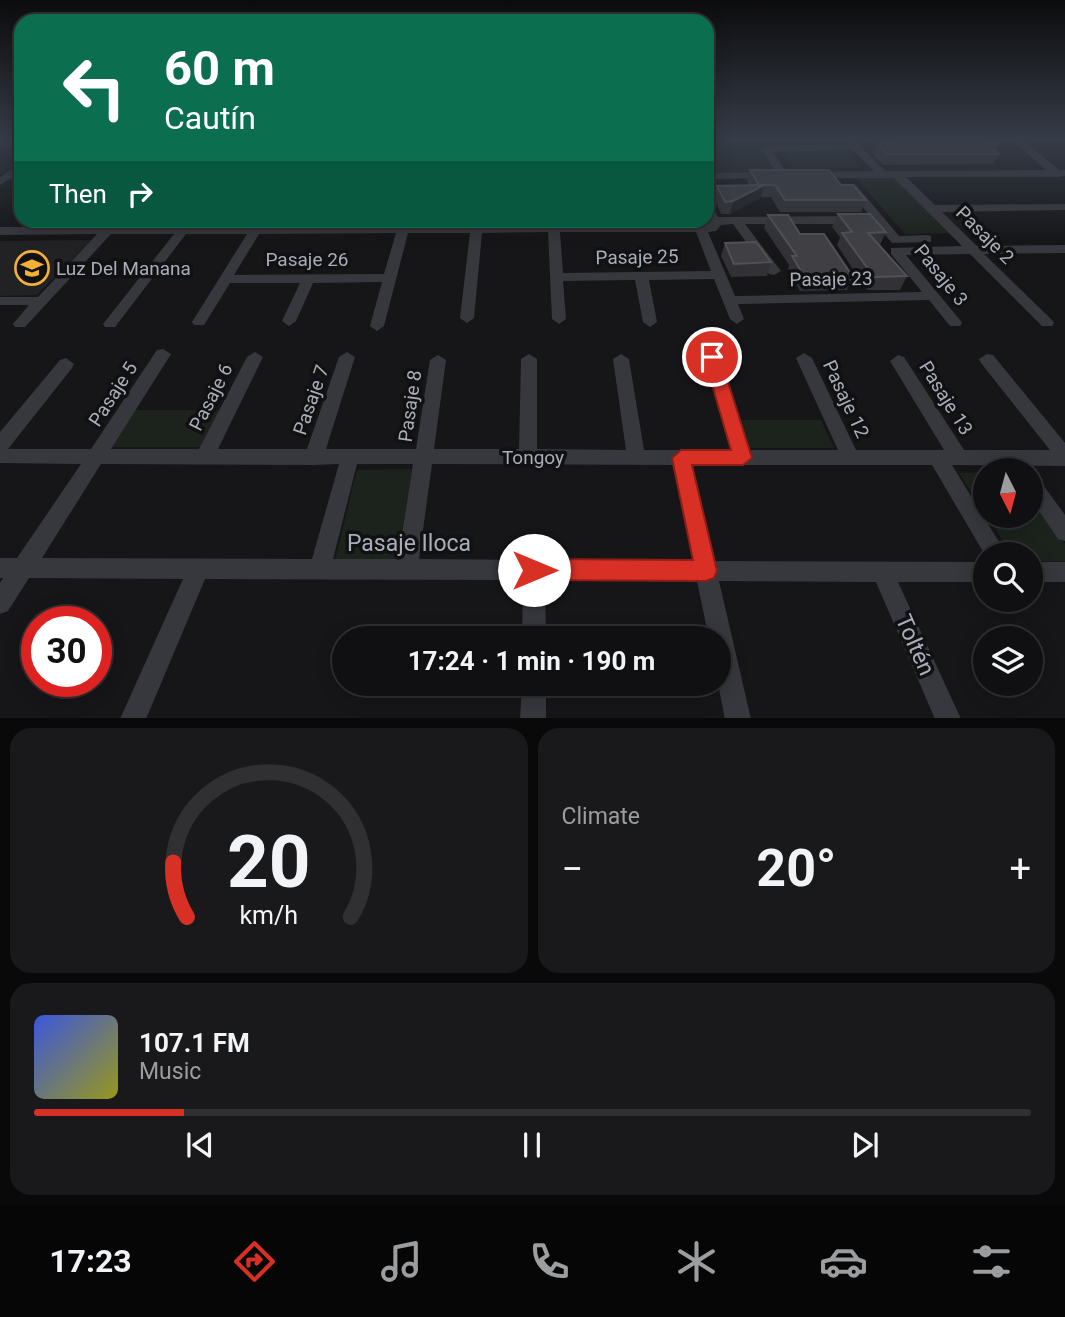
<!DOCTYPE html>
<meta charset="utf-8">
<style>
body{margin:0;font-family:Roboto,sans-serif;background:#19191b;color:#f1f3f6;height:100vh;display:flex;flex-direction:column;font-size:26px;white-space:nowrap}
*{box-sizing:border-box;margin:0}
p{font-size:23px;color:#9c9d9f}
.icon{flex:none;width:38px;height:38px;fill:none;stroke:currentColor;stroke-width:2;stroke-linecap:round;stroke-linejoin:round}
.map{position:relative;height:718px;overflow:hidden}
.drawer{display:flex;flex-direction:column;gap:10px;padding:10px;background:#09090a;flex:1}
.drawer>*{flex:none}
.guide{position:absolute;left:14px;top:14px;width:700px;height:214px;border-radius:21px;box-shadow:0 4px 18px #0003,0 0 0 2px #303032;background:#0b6e4f;color:#fff;overflow:hidden}
.needle{width:46px;rotate:174deg}
.tools{position:absolute;left:973px;top:458px;display:grid;gap:14px}
.tools a{display:grid;place-items:center;width:70px;height:70px;border-radius:50%;background:#101012;box-shadow:0 4px 18px #0003,0 0 0 2px #303032;font-size:35px}
.speed{position:absolute;left:21px;top:606px;display:flex;gap:14px;font-size:35px;font-weight:700;text-align:center}
.speed>*{display:grid;place-content:center;width:91px;height:91px;border-radius:50%;background:#101012;box-shadow:0 4px 18px #0003,0 0 0 2px #303032;line-height:1}
.speed .limit{border:10px solid #d22;background:#fff;color:#111}
.pin{position:absolute;display:grid;place-items:center;width:60px;height:60px;color:#fff;margin:-30px;border:4px solid #fff;border-radius:50%;box-shadow:0 2px 7px #0007}
.me{position:absolute;width:77px;margin:-38px;rotate:90deg;stroke-linejoin:round;filter:drop-shadow(0 0 5px #0008)}
.turn{display:flex;align-items:center;gap:24px;height:147px;padding:0 35px;font-size:32px}
.turn .icon{width:91px;height:91px;stroke-width:2.5}
.turn b{display:block;font-size:49px;line-height:60px}
.then{display:flex;align-items:center;height:66px;padding:0 35px;background:#0003;gap:14px;font-size:26px}
.big{font-size:52px;font-weight:700;line-height:1.1}
.drawer .widget{flex:1;display:flex;flex-direction:column;justify-content:center;gap:10px;min-width:0;padding:0 24px;border-radius:21px;background:#19191b}
.drawer .dial{align-items:center;gap:0}
.dial svg{height:182px;overflow:visible;fill:none;stroke:#303032;stroke-width:7;stroke-linecap:round;text-anchor:middle}
.dial text{fill:#f1f3f6;stroke:none}
.song{display:flex;align-items:center;gap:21px}
.cover{width:84px;height:84px;border-radius:10px;background:linear-gradient(135deg,hsl(230 70% 55%),hsl(60 70% 35%))}
.played{height:7px;border-radius:4px;background:linear-gradient(90deg,#d93025 15%,#303032 15%)}
.keys{display:flex;justify-content:space-around;direction:ltr}
.heat{display:flex;justify-content:space-between;align-items:center;font-size:38px;direction:ltr}
.drawer .tiles{flex:1;display:grid;gap:10px;grid-template-columns:1fr 1fr}
.widget:last-child{grid-column:span 2}
.trip{position:absolute;left:332px;top:626px;width:399px;height:70px;border-radius:35px;background:#101012;box-shadow:0 4px 18px #0003,0 0 0 2px #303032;font-weight:700;line-height:70px;text-align:center}
.dock{display:flex;height:112px;justify-content:space-around;align-items:center;background:#060607;color:#9c9d9f}
.dock .icon{width:49px;height:49px}
.dock .on{color:#d93025}
.dock b{font-size:32px;color:#f1f3f6}
.map>svg:first-child{display:block}
.built{fill:#222225}
.green{fill:#1c231d}
.lines{fill:none;stroke-linecap:round;stroke-linejoin:round}
.minor{fill:#37383d;fill-rule:evenodd}
.wall{fill:#323236}
.shaded-wall{fill:#212124}
.building{fill:#3f3f44;stroke:#4f5156;stroke-width:2}
.route{fill:#d93025;stroke:#8d1f18;stroke-width:2}
.labels{text-anchor:middle;dominant-baseline:central;stroke-width:7;stroke-linejoin:round;paint-order:stroke}
.street-label{font-size:19px;fill:#a8adb8;stroke:#111113}
.poi-label{font-size:19px;fill:#a8adb8;stroke:#111113;text-anchor:start}
.near-street-label{font-size:23px;fill:#a8adb8;stroke:#111113}
</style>
<div class="map">
<svg width="1065" height="719" viewBox="0 0 1065 719">
<rect width="100%" height="100%" fill="#161618"/>
<path class="built" d="M91 240 37 295 0 296V241Z"/>
<g class="green">
<path d="M707 140 709 144H757L776 172H707Z"/>
<path d="M844 149 861 168H794L781 150Z"/>
<path d="M894 177 950 233 905 234 856 178Z"/>
<path d="M134 410H221L202 447H109Z"/>
<path d="M741 420H821L834 448H750Z"/>
<path d="M412 469 397 561H335L357 470Z"/>
<path d="M985 472V514L959 473Z"/>
<path d="M1031 497 1065 544V561H1031V555H1012L987 516H1031Z"/>
</g>
<g class="lines">
<g class="minor">
<path d="M846 139H854L885 171 1046 170 1011 139H1022L1059 170H1065V176L1057 177H906L935 205 1065 204V210L942 212 977 246 1065 245V253L984 254 1052 320 1054 323 1052 326H1042L970 254 906 255 960 320 962 323 960 326H950L929 300 738 304 744 319 737 324 730 319 714 279 649 280 657 322 650 327 643 322 635 280 563 281 566 319 559 324 552 319 548 232 482 233 474 318 467 323 460 318 470 233H408L384 326 377 331 370 326 382 282 313 283 296 321 289 326 282 321 300 283H230L204 325H194L192 322 247 234H186L115 327H105L103 324 174 234H111L25 327H15L13 324 29 305H0V297H38L97 234 0 235V227L547 225V220H559V225L709 224 707 203 711 204 718 217 870 216 847 187 852 184 856 185 899 236 927 235 931 236V242L892 243 876 224H745L781 271 774 275 769 274 733 224 721 225 716 231 708 232 735 296 922 292 891 254V248L962 246 894 178H811L806 175 811 172 874 171 853 150 773 152 788 175 783 178 779 177 761 149 766 146 848 144ZM560 232H696L711 271 563 273ZM396 233 384 274 234 275 259 234Z"/>
<path d="M21 140V146L0 147V141Z"/>
<path d="M21 164V172L0 185V177Z"/>
<path d="M707 173 768 172 773 175 768 178 707 179Z"/>
<path d="M163 349 171 354 111 449H199L247 357 255 352 263 357 218 449H307L339 357 347 352 355 357 326 449H416L430 360 438 355 446 360 434 449H519L521 359 529 354 537 359V449L626 450 613 359 621 354 629 359 644 450H731L704 357 712 352 720 357 750 450H838L796 358 804 353 812 358 856 450H944L890 361 898 355 904 357 964 450H1050L981 363 979 359 987 354 993 355 1065 443V466L952 465 1007 555H985L932 465H692L714 561 985 562V582H898L961 719H935L876 582 719 581 751 719H725L718 684 719 639H709L697 581H545L546 639H522L523 580 205 579 146 719H120L183 579 29 578 8 611 0 614V583L3 578H0V558H17L81 464 0 463V432L60 360 66 358 74 364 72 368 8 449H91L157 350ZM101 464 314 465 339 464 312 559 42 558ZM357 464H413L398 559H333ZM432 464 673 465 693 561 419 559Z"/>
<path d="M1031 476 1038 478 1065 515V541L1058 539 1031 499Z"/>
<rect x="1031" y="562" width="34" height="20"/>
<path d="M522 684H546V719H520Z"/>
</g>
</g>
<g class="wall">
<path d="M871 139H993L999 144 995 151 999 154 993 164 883 165 872 154 876 145Z"/>
<path d="M750 170 841 185 866 200 861 212H780L771 197H761L730 214H721L714 198 717 186 749 185 747 182Z"/>
<path d="M838 214 886 232 880 245 907 276 900 290H867L837 245 840 237 832 227Z"/>
<path d="M768 215 800 234 853 277 847 290 800 291 788 269 789 265 764 228Z"/>
<path d="M725 243 771 262 767 276 731 277 721 256Z"/>
</g>
<path class="shaded-wall" d="M764 185 761 198 730 214 733 201Z"/>
<g class="building">
<path d="M885 139H993L999 144H987L999 154H887L877 143H890Z"/>
<path d="M750 170H829L841 185H853L866 200H785L775 185H759Z"/>
<path d="M764 185 733 201 725 202 717 186Z"/>
<path d="M838 214H870L886 232 868 233 907 276 874 277 842 233 852 232Z"/>
<path d="M768 215H788L800 234H824L853 277 805 278 792 256H797Z"/>
<path d="M756 242 771 262 734 264 725 243Z"/>
</g>
<linearGradient id="sky" x2="0" y2="1"><stop stop-color="#0c0c0d"/><stop offset="0.58" stop-color="#363c48"/><stop offset="1" stop-color="#363c48" stop-opacity="0"/></linearGradient>
<rect width="1065" height="240" fill="url(#sky)"/>
<path class="route" d="M712 352 720 357 752 458 743 465H692L717 571 714 578 706 581 534 580 526 577 523 570 526 562 534 559 693 560 672 458 681 450H731L704 357Z"/>
<defs>
<g id="school-ring" transform="scale(1.75)"><circle r="9.5" fill="#111113" stroke="#f2b134" stroke-width="1.5"/><path d="M0-5L7-2L0 1L-7-2ZM-4 1L0 2.5L4 1V4Q0 6-4 4Z" fill="#f2b134"/></g>
</defs>
<g fill-rule="evenodd">
<use href="#school-ring" x="32" y="268"/>
</g>
<g class="labels">
<g class="street-label">
<text transform="translate(985 235) rotate(45)">Pasaje 2</text>
<text transform="translate(637 257) rotate(-1)">Pasaje 25</text>
<text x="307" y="259">Pasaje 26</text>
<text transform="translate(941 275) rotate(51)">Pasaje 3</text>
<text transform="translate(831 279) rotate(-1)">Pasaje 23</text>
<text transform="translate(113 394) rotate(-57)">Pasaje 5</text>
<text transform="translate(211 397) rotate(-63)">Pasaje 6</text>
<text transform="translate(946 398) rotate(58)">Pasaje 13</text>
<text transform="translate(846 399) rotate(65)">Pasaje 12</text>
<text transform="translate(311 400) rotate(-71)">Pasaje 7</text>
<text transform="translate(410 406) rotate(-82)">Pasaje 8</text>
<text x="533" y="457">Tongoy</text>
</g>
<g class="poi-label">
<text x="56" y="268">Luz Del Manana</text>
</g>
<g class="near-street-label">
<text x="409" y="543">Pasaje Iloca</text>
<text transform="translate(915 645) rotate(66)">Toltén</text>
</g>
</g>
</svg>
<div class="tools">
<a><svg class="needle" viewBox="-14 -14 28 28"><path d="M0-13l5 13h-10z" fill="#e53935"/><path d="M0 13l5-13h-10z" fill="#9c9d9f"/></svg></a>
<a><svg class="icon" aria-label="search" viewBox="0 0 24 24"><circle cx="10" cy="10" r="6"/><path d="M15 15l6 6"/></svg></a>
<a><svg class="icon" aria-label="layers" viewBox="0 0 24 24"><path d="M12 4l9 5-9 5-9-5zM3 14l9 5 9-5"/></svg></a>
</div>
<div class="speed"><div class="limit">30</div></div>
<div class="pin" style="left:712px;top:357px;background:#d93025"><svg class="icon" aria-label="arrive" viewBox="0 0 24 24"><path d="M6 21V4h12l-3 4 3 4H6"/></svg></div>
<svg class="me" style="left:534px;top:570px" viewBox="-20 -20 40 40"><circle r="19" fill="#fff"/><path d="M0-13L10 11 0 6-10 11z" fill="#d93025"/></svg>
<div class="trip">17:24 · 1 min · 190 m</div>
<div class="guide">
<div class="turn"><svg class="icon" aria-label="left" viewBox="0 0 24 24"><path d="M17 20v-9H6M10 6l-5 5 5 5"/></svg><div><b>60 m</b>Cautín</div></div>
<div class="then">Then<svg class="icon" aria-label="right" viewBox="0 0 24 24"><path d="M7 20v-9h11M14 6l5 5-5 5"/></svg></div>
</div>
</div>
<section class="drawer">
<div class="tiles">
<div class="widget dial"><svg viewBox="0 0 100 80">
<path d="M14 69A42 42 0 1 1 86 69"/>
<path d="M14 69A42 42 0 0 1 8 45" stroke="#d93025"/>
<text x="50" y="56" font-size="32" font-weight="700">20</text>
<text x="50" y="72" font-size="11">km/h</text>
</svg></div>
<div class="widget"><p>Climate</p>
<div class="heat"><a>−</a><b class="big">20°</b><a>+</a></div>
</div>
<div class="widget">
<div class="song"><i class="cover"></i><div><b>107.1 FM</b><p>Music</p></div></div>
<div class="played"></div>
<div class="keys"><svg class="icon" aria-label="previous" viewBox="0 0 24 24"><path d="M18 5L8 12l10 7zM5 5v14"/></svg><svg class="icon" aria-label="pause" viewBox="0 0 24 24"><path d="M8 5v14M16 5v14"/></svg><svg class="icon" aria-label="next" viewBox="0 0 24 24"><path d="M6 5l10 7-10 7zM19 5v14"/></svg></div>
</div>
</div>
</section>
<nav class="dock">
<b>17:23</b>
<svg class="icon on" aria-label="directions" viewBox="0 0 24 24"><path d="M12 3l9 9-9 9-9-9zM9 14v-3h6M13 9l2 2-2 2"/></svg>
<svg class="icon" aria-label="music" viewBox="0 0 24 24"><path d="M9 18V5l10-2v13"/><circle cx="6" cy="18" r="3"/><circle cx="16" cy="16" r="3"/></svg>
<svg class="icon" aria-label="phone" viewBox="0 0 24 24"><path d="M5 4h4l2 5-3 2q2 4 5 5l2-3 5 2v4C11 20 4 13 5 4z"/></svg>
<svg class="icon" aria-label="climate" viewBox="0 0 24 24"><path d="M12 3v18M4 7l16 10M4 17L20 7"/></svg>
<svg class="icon" aria-label="car" viewBox="0 0 24 24"><path d="M5 17H2v-5l4-1 3-4h7l3 4 3 1v5h-3M9 17h6M6 11h13"/><circle cx="7" cy="17" r="2"/><circle cx="17" cy="17" r="2"/></svg>
<svg class="icon" aria-label="filters" viewBox="0 0 24 24"><path d="M4 7h16M4 17h16"/><circle cx="9" cy="7" r="2"/><circle cx="15" cy="17" r="2"/></svg>
</nav>
